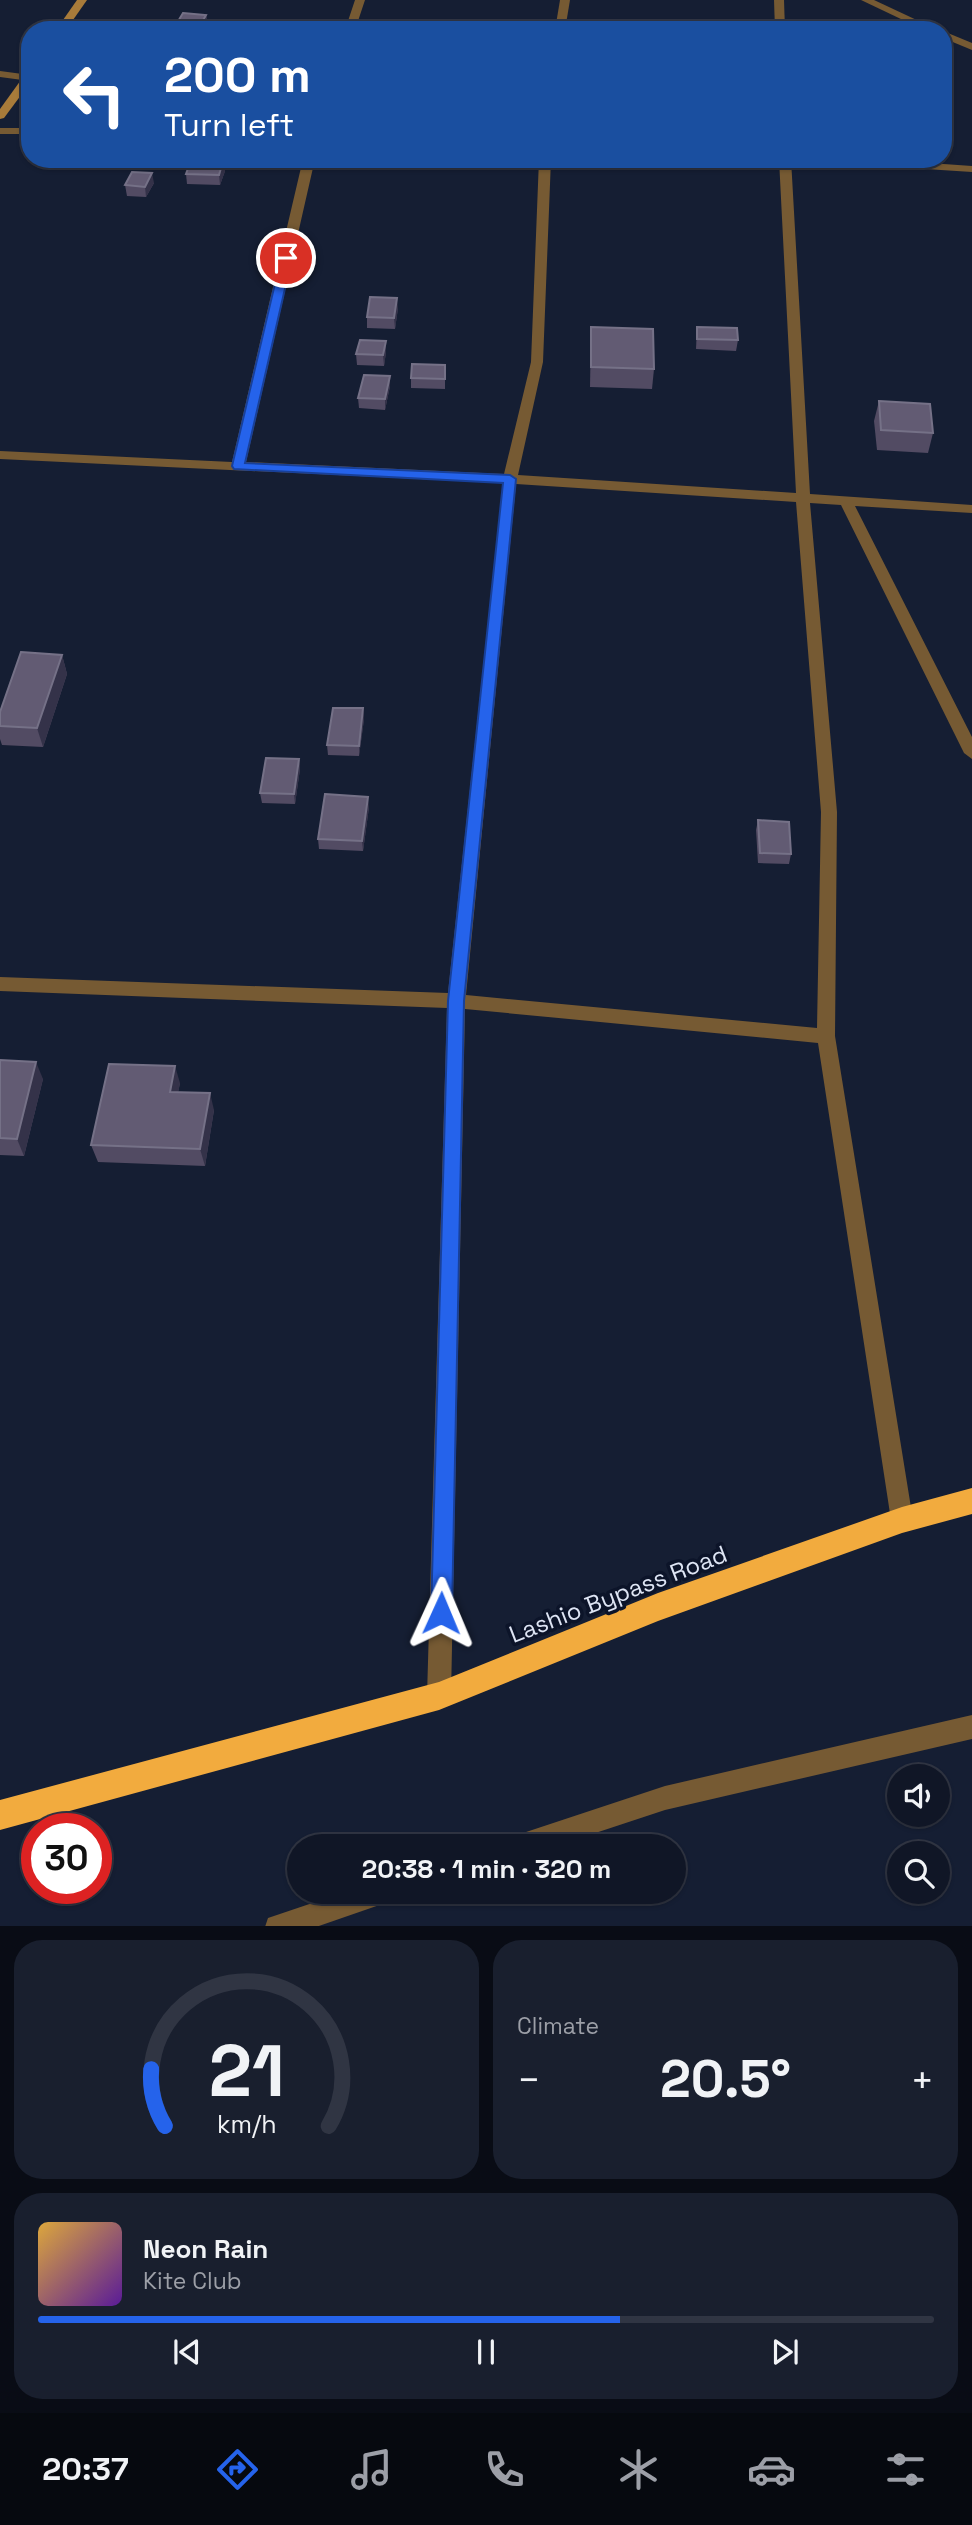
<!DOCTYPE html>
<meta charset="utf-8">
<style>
body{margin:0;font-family:"Space Grotesk",sans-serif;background:#191f2e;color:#f1f3f6;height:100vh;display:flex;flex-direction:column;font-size:26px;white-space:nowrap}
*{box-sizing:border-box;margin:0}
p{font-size:23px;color:#9c9fa7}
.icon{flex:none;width:38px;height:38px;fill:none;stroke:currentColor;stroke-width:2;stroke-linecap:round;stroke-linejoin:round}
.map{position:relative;height:1926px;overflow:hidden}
.drawer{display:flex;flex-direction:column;gap:14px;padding:14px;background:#090c15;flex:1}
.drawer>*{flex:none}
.hud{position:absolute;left:21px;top:21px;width:931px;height:147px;border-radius:28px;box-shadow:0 2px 5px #0004,0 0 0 2px #303543;background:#1a4fa0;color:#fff;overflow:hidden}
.controls{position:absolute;left:887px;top:1764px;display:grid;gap:14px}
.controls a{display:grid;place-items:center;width:63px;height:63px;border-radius:50%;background:#101626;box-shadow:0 2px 5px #0004,0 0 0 2px #303543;font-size:35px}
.speed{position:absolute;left:21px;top:1813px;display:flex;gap:14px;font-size:35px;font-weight:700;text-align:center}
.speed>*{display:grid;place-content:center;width:91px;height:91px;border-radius:50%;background:#101626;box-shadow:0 2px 5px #0004,0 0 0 2px #303543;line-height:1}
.speed .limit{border:10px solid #d22;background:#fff;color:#111}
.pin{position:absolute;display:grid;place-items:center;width:60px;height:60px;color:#fff;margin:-30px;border:4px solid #fff;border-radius:50%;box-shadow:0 2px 7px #0007}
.me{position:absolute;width:77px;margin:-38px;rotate:1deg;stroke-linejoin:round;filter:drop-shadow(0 0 5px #0008)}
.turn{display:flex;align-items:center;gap:24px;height:147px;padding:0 28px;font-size:32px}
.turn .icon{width:91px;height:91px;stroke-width:2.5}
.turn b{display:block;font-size:49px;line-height:60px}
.big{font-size:52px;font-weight:600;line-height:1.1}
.drawer .card{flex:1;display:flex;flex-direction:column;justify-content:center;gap:10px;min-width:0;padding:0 24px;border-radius:28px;background:#191f2e}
.drawer .dial{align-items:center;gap:0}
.dial svg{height:182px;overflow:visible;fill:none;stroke:#303543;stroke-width:7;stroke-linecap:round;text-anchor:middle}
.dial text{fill:#f1f3f6;stroke:none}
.song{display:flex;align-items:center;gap:21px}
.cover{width:84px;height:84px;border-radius:10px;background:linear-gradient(135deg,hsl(40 70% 55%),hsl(270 70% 35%))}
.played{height:7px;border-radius:4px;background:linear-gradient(90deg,#2563eb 65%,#303543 65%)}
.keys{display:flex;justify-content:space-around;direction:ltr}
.heat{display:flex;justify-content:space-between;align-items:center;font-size:38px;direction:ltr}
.drawer .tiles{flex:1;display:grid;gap:14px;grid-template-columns:1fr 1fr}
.card:last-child{grid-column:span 2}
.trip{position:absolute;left:287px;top:1834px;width:399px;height:70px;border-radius:35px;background:#101626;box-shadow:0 2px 5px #0004,0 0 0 2px #303543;font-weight:600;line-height:70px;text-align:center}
.menu{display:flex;height:112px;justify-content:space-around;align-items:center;background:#06090f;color:#9c9fa7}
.menu .icon{width:49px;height:49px}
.menu .active{color:#2563eb}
.menu b{font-size:32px;color:#f1f3f6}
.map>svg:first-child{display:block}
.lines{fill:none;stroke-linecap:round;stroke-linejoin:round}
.lane{fill:#765a33;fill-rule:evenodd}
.street{fill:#765a33;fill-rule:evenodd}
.secondary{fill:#a87b3a;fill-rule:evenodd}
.highway{fill:#f2ab3e;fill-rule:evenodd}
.wall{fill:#524b63}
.shaded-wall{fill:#343249}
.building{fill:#625b73;stroke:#757187;stroke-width:2}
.route{fill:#2563eb;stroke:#184099;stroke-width:2}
.labels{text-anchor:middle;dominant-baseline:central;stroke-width:7;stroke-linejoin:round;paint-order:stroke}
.near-street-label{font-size:24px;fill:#dee5f4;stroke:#0c1429}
</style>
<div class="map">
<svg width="972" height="1927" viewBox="0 0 972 1927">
<rect width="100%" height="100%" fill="#151e33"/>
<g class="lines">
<g class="lane">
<path d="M972 1715V1739L665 1810 556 1846H508L511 1837 520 1834 665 1786Z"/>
<path d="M345 1892H394L391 1901 316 1927H265L268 1918Z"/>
</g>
<g class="street">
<path d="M355 0H365L355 30H345Z"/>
<path d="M560 0H570L565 30H555Z"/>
<path d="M774 0H784L785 30H775Z"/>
<path d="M861 0H874L938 30H924Z"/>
<path d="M943 31 972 43V50L943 38Z"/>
<path d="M0 71 30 75V81L0 77Z"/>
<rect x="0" y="128" width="30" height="6"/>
<path d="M303 159H315L246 462 504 474 531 362 539 159H551L543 362 518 475 796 493 779 159H791L810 494 972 505V513L855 506 972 737V759L964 753 841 505 810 503 837 812 835 1036 913 1520 910 1528 902 1531 894 1528 891 1520 818 1043 465 1009 451 1696 447 1704 439 1708 431 1704 427 1696 447 1008 0 991V977L448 993 503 483 0 459V451L232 462ZM516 484 796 502 821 812 817 1028 466 995Z"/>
<path d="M812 159H873L972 166V172L817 162Z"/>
</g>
<g class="secondary">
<path d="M77 0H87L66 30H56Z"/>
<path d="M30 72V83L4 118 0 119V109L26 73Z"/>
</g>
<path class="highway" d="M972 1488V1514L902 1533 658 1621 439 1710 0 1830V1800L439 1682 658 1593 902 1507Z"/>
</g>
<g class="wall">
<path d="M206 15 208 24 205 30H178L177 23Z"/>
<path d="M223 161 225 171 220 185 187 184 186 174Z"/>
<path d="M154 183 146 197 127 196 125 185Z"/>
<path d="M398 308 395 329 367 328V317Z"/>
<path d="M591 327 654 369 652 389 590 387Z"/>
<path d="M697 327 738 340 736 351 696 349Z"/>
<path d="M386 341V352L384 366 357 365 356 354Z"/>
<path d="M445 375V389L411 388V378Z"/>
<path d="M390 386 385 410 359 408 358 398Z"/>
<path d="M879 401 933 433 928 453 877 450 874 421Z"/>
<path d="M62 655 67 674 43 747 2 745 0 739V712Z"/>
<path d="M363 708 364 719 359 756 328 755 327 745Z"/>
<path d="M299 759 300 769 295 804 262 803 260 793Z"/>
<path d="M369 807 363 851 319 849 318 839Z"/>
<path d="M758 820 791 854 789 864 758 863 756 830Z"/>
<path d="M0 1060 43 1079 24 1156 0 1155Z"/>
<path d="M180 1083 178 1092 214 1110 205 1166 98 1162 91 1145Z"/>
</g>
<g class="shaded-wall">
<path d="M206 15 208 24 205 30H202L201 24Z"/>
<path d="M223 161 225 171 220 185 219 175Z"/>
<path d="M152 173 154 183 146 197 145 187Z"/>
<path d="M397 298 398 308 395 329 394 318Z"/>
<path d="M386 341V352L384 366 383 355Z"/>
<path d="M390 376V386L385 410V399Z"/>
<path d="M62 655 67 674 43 747 37 728Z"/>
<path d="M363 708 364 719 359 756V746Z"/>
<path d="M299 759 300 769 295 804 294 794Z"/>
<path d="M368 797 369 807 363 851 362 841Z"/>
<path d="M36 1062 43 1079 24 1156 17 1139Z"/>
<path d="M175 1066 180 1083 175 1109 170 1092Z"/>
<path d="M210 1093 214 1110 205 1166 200 1149Z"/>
</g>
<g class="building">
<path d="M183 13 206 15 201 24 177 23Z"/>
<path d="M191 160 223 161 219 175 186 174Z"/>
<path d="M132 172 152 173 145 187 125 185Z"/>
<path d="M370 297 397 298 394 318 367 317Z"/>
<path d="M591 327 653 329 654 369 591 367Z"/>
<path d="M697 327 737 328 738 340 697 339Z"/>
<path d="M360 340 386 341 383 355 356 354Z"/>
<path d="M412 364 445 365V379L411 378Z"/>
<path d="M364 375 390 376 385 399 358 398Z"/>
<path d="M879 401 930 404 933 433 881 430Z"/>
<path d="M21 652 62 655 37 728 0 726V712Z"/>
<path d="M333 708H363L359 746 327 745Z"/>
<path d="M266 758 299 759 294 794 260 793Z"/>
<path d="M325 794 368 797 362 841 318 839Z"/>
<path d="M758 820 789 822 791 854 760 853Z"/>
<path d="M0 1060 36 1062 17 1139 0 1138Z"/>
<path d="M109 1064 175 1066 170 1092 210 1093 200 1149 91 1145Z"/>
</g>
<path class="route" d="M286 255 292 258 245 463 510 475 516 479 464 1001 452 1613 449 1620 441 1623 434 1620 431 1613 448 1001 503 483 234 469 232 466 281 258Z"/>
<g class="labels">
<g class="near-street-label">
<text transform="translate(618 1594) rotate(-21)">Lashio Bypass Road</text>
</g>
</g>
</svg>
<div class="controls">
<a><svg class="icon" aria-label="sound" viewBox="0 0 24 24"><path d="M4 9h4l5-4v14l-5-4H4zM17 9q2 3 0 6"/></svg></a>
<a><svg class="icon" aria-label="search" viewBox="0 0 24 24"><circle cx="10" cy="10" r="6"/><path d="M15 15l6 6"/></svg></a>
</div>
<div class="speed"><div class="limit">30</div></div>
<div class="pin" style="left:286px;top:258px;background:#d93025"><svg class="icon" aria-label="arrive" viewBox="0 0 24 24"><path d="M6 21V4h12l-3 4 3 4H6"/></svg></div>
<svg class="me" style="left:441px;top:1613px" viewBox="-20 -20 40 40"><path d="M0-17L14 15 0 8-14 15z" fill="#2563eb" stroke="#fff" stroke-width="4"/></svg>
<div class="trip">20:38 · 1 min · 320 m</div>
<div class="hud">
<div class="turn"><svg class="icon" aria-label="left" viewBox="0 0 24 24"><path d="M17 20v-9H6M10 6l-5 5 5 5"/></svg><div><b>200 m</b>Turn left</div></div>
</div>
</div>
<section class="drawer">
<div class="tiles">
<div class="card dial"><svg viewBox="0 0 100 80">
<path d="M14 69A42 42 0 1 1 86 69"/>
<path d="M14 69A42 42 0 0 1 8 44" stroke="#2563eb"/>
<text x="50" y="56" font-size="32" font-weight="700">21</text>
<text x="50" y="72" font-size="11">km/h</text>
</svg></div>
<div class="card"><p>Climate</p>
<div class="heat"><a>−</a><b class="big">20.5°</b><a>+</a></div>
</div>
<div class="card">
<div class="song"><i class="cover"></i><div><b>Neon Rain</b><p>Kite Club</p></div></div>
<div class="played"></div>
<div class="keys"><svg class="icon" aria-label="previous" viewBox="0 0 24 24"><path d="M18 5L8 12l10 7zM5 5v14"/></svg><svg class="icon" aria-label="pause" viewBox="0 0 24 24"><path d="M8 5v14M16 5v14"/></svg><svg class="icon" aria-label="next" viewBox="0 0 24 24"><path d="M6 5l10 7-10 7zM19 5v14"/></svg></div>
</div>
</div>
</section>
<nav class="menu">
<b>20:37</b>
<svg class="icon active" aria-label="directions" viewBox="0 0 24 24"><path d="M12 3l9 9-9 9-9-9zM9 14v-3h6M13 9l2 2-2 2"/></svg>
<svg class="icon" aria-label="music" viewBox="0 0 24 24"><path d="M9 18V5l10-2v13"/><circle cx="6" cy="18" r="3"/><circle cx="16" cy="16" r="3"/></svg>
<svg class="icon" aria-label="phone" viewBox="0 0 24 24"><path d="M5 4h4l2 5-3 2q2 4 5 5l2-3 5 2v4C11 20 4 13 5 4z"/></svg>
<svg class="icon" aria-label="climate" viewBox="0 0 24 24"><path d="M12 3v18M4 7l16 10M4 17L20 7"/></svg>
<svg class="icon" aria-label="car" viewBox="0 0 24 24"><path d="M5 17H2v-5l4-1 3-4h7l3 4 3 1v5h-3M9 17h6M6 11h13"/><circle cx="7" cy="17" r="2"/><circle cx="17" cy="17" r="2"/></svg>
<svg class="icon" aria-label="filters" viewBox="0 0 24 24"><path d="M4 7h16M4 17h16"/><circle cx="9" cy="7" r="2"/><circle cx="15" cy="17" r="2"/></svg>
</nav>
